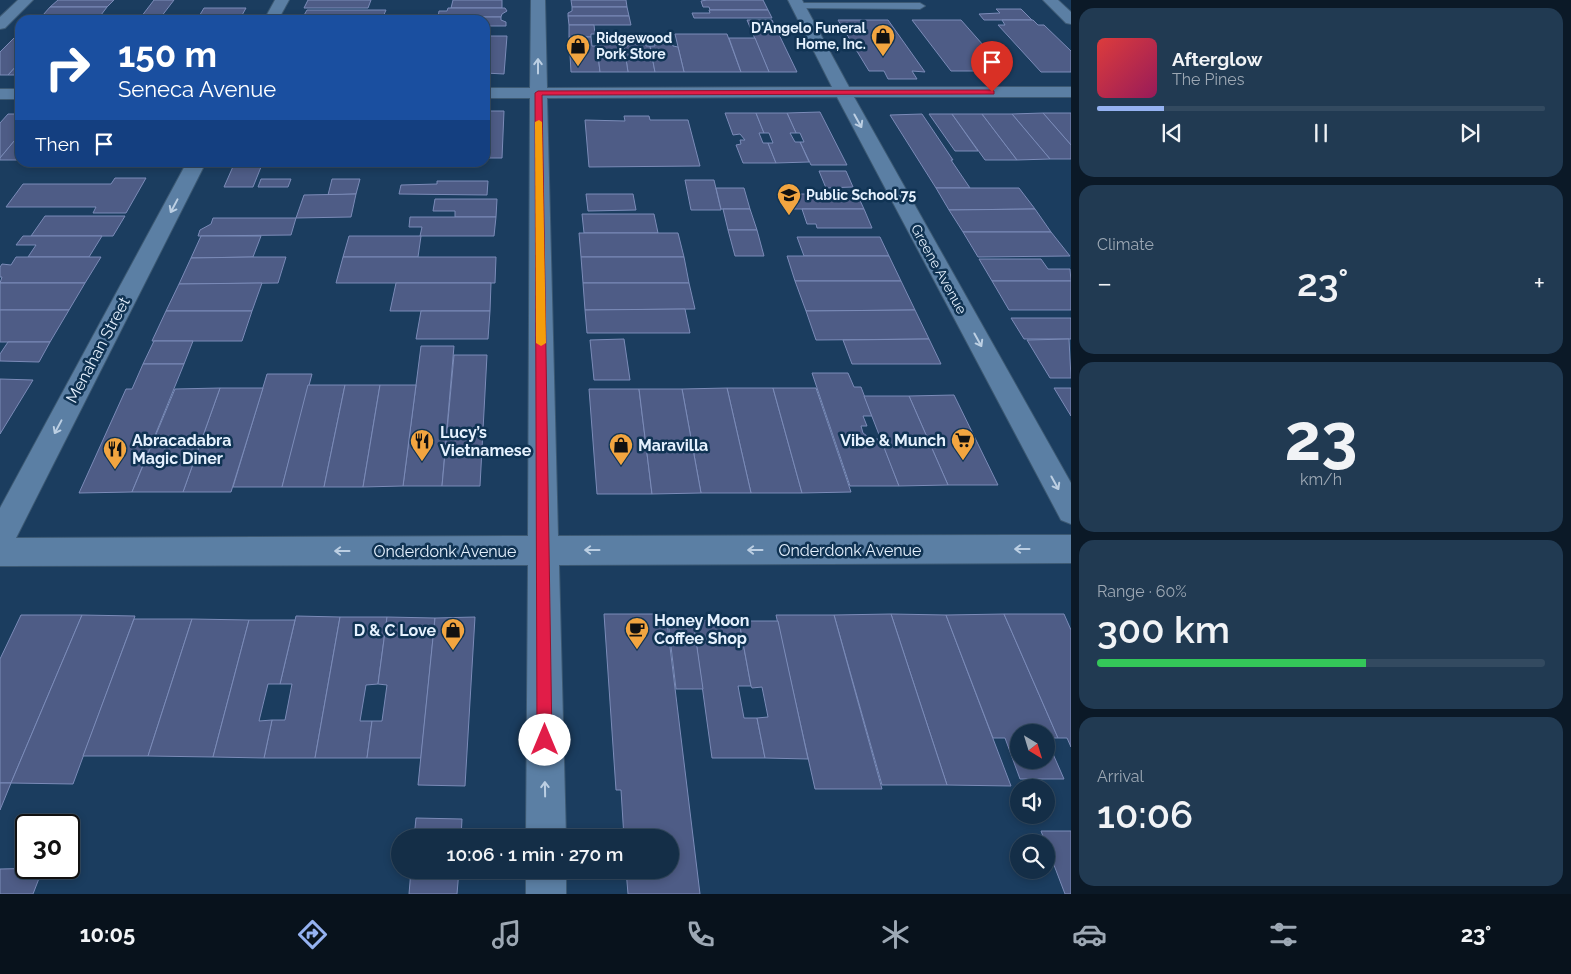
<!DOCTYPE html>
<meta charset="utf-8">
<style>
body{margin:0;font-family:Raleway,sans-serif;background:#213a52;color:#f1f3f6;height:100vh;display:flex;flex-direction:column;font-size:19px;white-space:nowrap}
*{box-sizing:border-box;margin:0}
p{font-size:16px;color:#9da8b4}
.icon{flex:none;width:28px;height:28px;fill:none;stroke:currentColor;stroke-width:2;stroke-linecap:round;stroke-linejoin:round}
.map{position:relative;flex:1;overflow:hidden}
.panel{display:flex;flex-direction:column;gap:8px;padding:8px;background:#0b1927;width:500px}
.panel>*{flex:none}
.hud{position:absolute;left:15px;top:15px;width:475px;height:152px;border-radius:15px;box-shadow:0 2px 8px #0003,0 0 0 1px #334a60;background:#1a4fa0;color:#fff;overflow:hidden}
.needle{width:32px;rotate:142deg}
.tools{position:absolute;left:1010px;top:724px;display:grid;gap:10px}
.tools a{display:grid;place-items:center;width:45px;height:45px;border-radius:50%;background:#142e47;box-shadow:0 2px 8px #0003,0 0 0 1px #334a60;font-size:25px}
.speed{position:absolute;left:15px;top:814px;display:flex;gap:10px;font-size:25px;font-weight:700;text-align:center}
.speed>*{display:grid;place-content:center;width:65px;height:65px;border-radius:50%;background:#142e47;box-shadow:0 2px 8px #0003,0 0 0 1px #334a60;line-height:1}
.speed .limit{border:2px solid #111;border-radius:8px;background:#fff;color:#111}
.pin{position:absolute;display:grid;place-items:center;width:42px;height:42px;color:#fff;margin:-51px -21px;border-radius:50% 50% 50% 0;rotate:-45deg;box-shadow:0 0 5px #0007}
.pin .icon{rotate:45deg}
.me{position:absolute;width:55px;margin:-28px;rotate:0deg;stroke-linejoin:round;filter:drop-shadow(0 0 4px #0008)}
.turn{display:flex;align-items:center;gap:18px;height:105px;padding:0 20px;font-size:22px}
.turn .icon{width:65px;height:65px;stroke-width:2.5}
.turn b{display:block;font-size:35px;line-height:42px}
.then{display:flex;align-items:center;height:48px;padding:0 20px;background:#0003;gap:10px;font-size:19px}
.big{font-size:38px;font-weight:600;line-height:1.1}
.panel .card{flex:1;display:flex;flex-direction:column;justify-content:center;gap:8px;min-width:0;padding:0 18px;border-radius:15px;background:#213a52}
.panel .dial{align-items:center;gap:0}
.dial b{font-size:65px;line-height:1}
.song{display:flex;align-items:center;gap:15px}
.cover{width:60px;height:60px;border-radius:8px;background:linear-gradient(135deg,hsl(0 70% 55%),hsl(330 70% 35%))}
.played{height:5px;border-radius:2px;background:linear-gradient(90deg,#95b2f1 15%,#334a60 15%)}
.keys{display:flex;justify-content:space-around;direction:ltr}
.heat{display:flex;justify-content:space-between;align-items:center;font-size:28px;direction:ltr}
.charge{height:8px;border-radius:4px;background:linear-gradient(90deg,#34c759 60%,#334a60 0)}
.trip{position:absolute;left:391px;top:829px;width:288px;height:50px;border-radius:25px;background:#142e47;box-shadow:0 2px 8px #0003,0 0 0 1px #334a60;font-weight:600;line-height:50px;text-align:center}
.tabs{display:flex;height:80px;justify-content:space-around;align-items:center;background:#08121c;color:#9da8b4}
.tabs .icon{width:35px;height:35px}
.tabs .active{color:#95b2f1}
.tabs b{font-size:22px;color:#f1f3f6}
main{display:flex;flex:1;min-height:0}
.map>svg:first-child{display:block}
.building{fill:#4e5c86;stroke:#7b8bb8}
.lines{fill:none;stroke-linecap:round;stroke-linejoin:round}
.service-casing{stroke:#3c5973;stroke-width:2}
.minor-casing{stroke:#3c5973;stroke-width:2}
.service{fill:#5b7fa4;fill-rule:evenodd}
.minor{fill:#5b7fa4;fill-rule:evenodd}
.oneway{stroke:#bccfe3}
.route{fill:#e11d48;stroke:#92132f}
.slow{fill:#f59e0b}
.labels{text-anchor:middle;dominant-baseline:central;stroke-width:5;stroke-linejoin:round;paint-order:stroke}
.far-poi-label{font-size:14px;font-weight:bold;fill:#e5f1fe;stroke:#103353;text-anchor:start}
.far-street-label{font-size:14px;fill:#e5f1fe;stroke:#103353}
.street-label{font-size:16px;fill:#e5f1fe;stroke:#103353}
.poi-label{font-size:16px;font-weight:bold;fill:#e5f1fe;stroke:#103353;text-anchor:start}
</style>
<main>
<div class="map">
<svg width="1071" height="894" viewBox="0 0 1071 894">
<rect width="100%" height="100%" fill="#1b3d5f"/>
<g class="building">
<path d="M58 0H114L107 7H50Z"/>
<path d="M154 0H174L161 17H141Z"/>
<path d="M308 0H371L368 8H304Z"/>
<path d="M453 0H502V8H451Z"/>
<path d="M571 0H626L627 7H572Z"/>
<path d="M707 0H763L768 10H710L709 7H703L701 1Z"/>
<path d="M50 7H107L101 15H43Z"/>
<path d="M572 7H627L629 16H568V13L572 11Z"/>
<path d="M204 8H246L241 17 198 18Z"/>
<path d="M448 8H505L507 11 502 14 501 17H438L439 11H447Z"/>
<path d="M996 9H1021L1032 20H984L979 14 1000 13Z"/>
<path d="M307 10H386L383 17H303Z"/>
<path d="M709 10H768L772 18H694L692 13H710Z"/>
<path d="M43 15H101L96 20H35Z"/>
<path d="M125 15H140L136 20H121Z"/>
<path d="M568 16H629L631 25H569Z"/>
<path d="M241 17 239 20H177L179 18Z"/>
<path d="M303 17H375L374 20H301Z"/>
<path d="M446 17H501V20L506 22V26H485V20H446Z"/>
<path d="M747 20H772L797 72H769Z"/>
<path d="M838 20H888L925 72 912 71 917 79H888L884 71H869Z"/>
<path d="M912 20H961L1006 71H951Z"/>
<path d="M1002 20H1033L1038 25H1044L1071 51V72H1041L998 25H1005Z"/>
<path d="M569 25H594L595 34H591V37H569Z"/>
<path d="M675 34H727L741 72H684Z"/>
<path d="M16 36H20V62L8 75H0V52Z"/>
<path d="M485 36H507L504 74 485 73Z"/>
<path d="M645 36 646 46H650L655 72H628L624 46H628L626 37Z"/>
<path d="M569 37H591L592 46H597L600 72H571Z"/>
<path d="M599 37H618L619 46H624L628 72H600L597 46H600Z"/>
<path d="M653 37H671L673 46 678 47 684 72H655L650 46H655Z"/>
<path d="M729 38H755L769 72H741Z"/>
<path d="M20 62V75H8Z"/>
<path d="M485 111H504L502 158H485Z"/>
<path d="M820 112 847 165H811L800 142H804L800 133H796L787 113Z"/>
<path d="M725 113H756L764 133H759L763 143H768L776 163H743L736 145 741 144 740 140H745L740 134 733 135Z"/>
<path d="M756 113H787L796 133H790L795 142H800L809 162 776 163 768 143H773L769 133H764Z"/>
<path d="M1043 113H1071V145Z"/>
<path d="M1043 113 1071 145V159H1050L1012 114Z"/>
<path d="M8 114H20V134L0 158V123Z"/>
<path d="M922 114 953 160H951L970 188H936L890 115Z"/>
<path d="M929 114H952L978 151H955Z"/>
<path d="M952 114H982L1017 160H985Z"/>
<path d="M982 114H1012L1050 159 1017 160Z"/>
<path d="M624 116H649L650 120H688L700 166 589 167 585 120 625 121Z"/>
<path d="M20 134V160H0V158Z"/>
<path d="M136 162H159L157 166H133Z"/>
<path d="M235 162H263L253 187H224Z"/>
<path d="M819 171H846L853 187 826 188Z"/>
<path d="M115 178H146L126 213H93L96 207H6L23 184H111Z"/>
<path d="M261 179H291L288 187H258Z"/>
<path d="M332 179H360L356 194 328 195Z"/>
<path d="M685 180H714L721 210H691Z"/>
<path d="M437 181H488L487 195 399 194 401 185 437 184Z"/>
<path d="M716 188H744L750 209H721Z"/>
<path d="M936 188H1019L1035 209 949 210Z"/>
<path d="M356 194 351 217 296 218 304 195Z"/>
<path d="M586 194H633L636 210 588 211Z"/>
<path d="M779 194H857L864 209H784Z"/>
<path d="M435 199H497L496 217H455V211H433Z"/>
<path d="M723 209H750L757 230H728Z"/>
<path d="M802 209H864L872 228H817L816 224H807Z"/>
<path d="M1035 209 1051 232H963L949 210Z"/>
<path d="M582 214H654L658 233H584Z"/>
<path d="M45 216H125L113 236H31Z"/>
<path d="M410 217H496L494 236H420L422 227H409Z"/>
<path d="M213 218H296L291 235 198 236 200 230 211 224Z"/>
<path d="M728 230H757L764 256H735Z"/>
<path d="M963 232H1051L1070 256 978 257Z"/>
<path d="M579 233H678L684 257H581Z"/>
<path d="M23 236H102L89 257H28L36 245H16Z"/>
<path d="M201 236H261L253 257 191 258Z"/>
<path d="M349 236H421L418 257H343Z"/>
<path d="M797 237H880L889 256H804Z"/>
<path d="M787 256H889L901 281H795Z"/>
<path d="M16 257H101L85 283H0L2 277H0V267L2 264 11 265Z"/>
<path d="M253 257H286L278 283 179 284 191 258Z"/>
<path d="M343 257H496L495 283H336Z"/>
<path d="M581 257H684L689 283H583Z"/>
<path d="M979 259H1041L1048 269H1070L1071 281H992Z"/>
<path d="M795 281H901L915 310 806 311Z"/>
<path d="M992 281H1071V310H1009Z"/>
<path d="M0 283H85L69 310H0Z"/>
<path d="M262 283 252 311H166L179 284Z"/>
<path d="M396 283H491L490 311H390Z"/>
<path d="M583 283H689L695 309 585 310Z"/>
<path d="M685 309 690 333H587L585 310Z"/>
<path d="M0 310H69L50 342H0Z"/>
<path d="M915 310 929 339 816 340 806 311Z"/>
<path d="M166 311H252L242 341H152Z"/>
<path d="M421 311H490L488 339H416Z"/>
<path d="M1011 318H1071V339H1024Z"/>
<path d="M624 339 630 380H594L590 340Z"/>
<path d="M929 339 941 364H852L843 340Z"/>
<path d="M1069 339 1071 378H1050L1027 340Z"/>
<path d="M154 341H193L184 364H143Z"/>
<path d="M8 342H50L39 362 0 361V354Z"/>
<path d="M421 346H454L442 486H403Z"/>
<path d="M454 355H487L480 486H442Z"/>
<path d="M143 364H184L132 492 79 493 126 389H132Z"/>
<path d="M812 373H848L854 387H861L872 416H863L867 426H861L863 433 871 439H881L899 486H850Z"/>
<path d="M267 374H312L282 487H233Z"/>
<path d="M0 379 33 380 0 434Z"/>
<path d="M308 385H345L324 487H282Z"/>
<path d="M345 385H380L363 487H324Z"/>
<path d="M380 385H416L403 486 363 487Z"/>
<path d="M220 388H263L231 492H183Z"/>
<path d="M220 388 183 492H132L175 389Z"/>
<path d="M727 388H773L802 493H751Z"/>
<path d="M727 388 751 493H701L682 389Z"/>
<path d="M773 388H816L851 492 802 493Z"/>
<path d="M1054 388H1071V416Z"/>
<path d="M589 389H639L652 494H597Z"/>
<path d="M639 389H682L701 493 652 494Z"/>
<path d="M954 395 998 485H948L909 396Z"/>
<path d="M864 396H909L948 485 899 486Z"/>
<path d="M604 614H666L700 894H628L626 870H670V838H624L621 790H616Z"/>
<path d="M891 614 946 615 1011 786 947 785Z"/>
<path d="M891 614 947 785H882L834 615Z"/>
<path d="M1004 614 1058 738H1046V732H1019V760H1046V738L1064 779H1020L1005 738H993L946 615Z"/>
<path d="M1004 614H1064L1071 630V747L1067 738H1058Z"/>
<path d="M21 615H82L11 783H0V659Z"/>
<path d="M82 615 135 616 73 784 11 783Z"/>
<path d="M776 615H834L882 789H815Z"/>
<path d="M296 616 340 617 315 758H264L272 720H285L292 684H280Z"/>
<path d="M340 617H387L378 684 366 685 360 721H372L367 758H315Z"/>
<path d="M387 617 435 618 421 758H367L372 721H382L387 685 378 684Z"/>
<path d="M475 617 465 786 418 785 435 618Z"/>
<path d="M134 619H192L148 756H83Z"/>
<path d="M192 619 249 620 213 757 148 756Z"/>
<path d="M249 620H295L280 684H268L259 721 272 720 264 758 213 757Z"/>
<path d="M693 620 739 621 751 686H738L744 718H757L765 758H712Z"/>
<path d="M693 620 703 689H676L668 621Z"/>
<path d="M739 621H778L808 759 765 758 757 718 768 717 762 687 752 688 751 686Z"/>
<path d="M0 783H11L0 810Z"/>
<path d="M416 818 462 819 461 838H414Z"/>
<path d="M1041 831H1071V894H1065Z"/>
<path d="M43 868 33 894H0V869Z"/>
<path d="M411 870H459L457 894H409Z"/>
</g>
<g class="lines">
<g class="service-casing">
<path id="service" d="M798 3H920L925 6 920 9 794 8 793 6Z"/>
</g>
<g class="minor-casing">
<g id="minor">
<path d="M18 0H33L5 28 0 29V17Z"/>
<path d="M275 0H289L278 20H264Z"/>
<path d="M531 0H545L547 88 832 87 788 0H802L849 87H1071V97H854L1071 483V524L1061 520 837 97 547 98 558 536 1071 535V563L559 565 566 838H526L528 565 0 566V508L187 162H206L16 538 528 536 530 98H485V88H530Z"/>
<path d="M1043 0H1058L1071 12V24L1066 23Z"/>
<rect x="0" y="89" width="20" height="10"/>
<rect x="526" y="870" width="40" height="24"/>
</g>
</g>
<use href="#service" class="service"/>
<use href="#minor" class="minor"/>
</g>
<defs><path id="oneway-shaft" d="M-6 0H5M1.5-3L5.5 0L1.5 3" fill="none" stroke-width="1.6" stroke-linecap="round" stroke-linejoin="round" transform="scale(1.25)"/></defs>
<g class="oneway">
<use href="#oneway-shaft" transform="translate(538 66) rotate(-90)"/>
<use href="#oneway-shaft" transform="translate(858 121) rotate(61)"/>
<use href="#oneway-shaft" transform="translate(174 206) rotate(118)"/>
<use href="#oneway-shaft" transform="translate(978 340) rotate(61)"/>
<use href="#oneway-shaft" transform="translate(58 427) rotate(118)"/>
<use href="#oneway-shaft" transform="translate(1055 483) rotate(61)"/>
<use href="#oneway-shaft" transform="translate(1022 549) rotate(180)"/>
<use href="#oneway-shaft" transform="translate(592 550) rotate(180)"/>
<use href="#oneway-shaft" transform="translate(755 550) rotate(180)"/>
<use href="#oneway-shaft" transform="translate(342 551) rotate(180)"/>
<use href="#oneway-shaft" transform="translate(545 789) rotate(-91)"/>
</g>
<path class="route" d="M992 90 994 91V94L542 95 552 740 550 745 545 748 539 745 537 740 535 93 538 91Z"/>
<path class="slow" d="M539 120 542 122 546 343 541 346 536 343 535 122Z"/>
<defs>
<g id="shop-pin" transform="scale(1.25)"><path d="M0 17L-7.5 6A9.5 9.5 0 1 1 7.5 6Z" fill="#f2a540" stroke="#103353"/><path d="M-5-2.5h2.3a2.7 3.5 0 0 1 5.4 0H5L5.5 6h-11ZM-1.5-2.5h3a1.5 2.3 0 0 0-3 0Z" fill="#111"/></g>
<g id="school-pin" transform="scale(1.25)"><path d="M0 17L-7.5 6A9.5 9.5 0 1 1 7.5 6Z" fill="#f2a540" stroke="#103353"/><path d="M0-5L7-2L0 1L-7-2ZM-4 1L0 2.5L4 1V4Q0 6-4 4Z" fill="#111"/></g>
<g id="supermarket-pin" transform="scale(1.25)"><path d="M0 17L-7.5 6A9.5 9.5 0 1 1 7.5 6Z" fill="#f2a540" stroke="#103353"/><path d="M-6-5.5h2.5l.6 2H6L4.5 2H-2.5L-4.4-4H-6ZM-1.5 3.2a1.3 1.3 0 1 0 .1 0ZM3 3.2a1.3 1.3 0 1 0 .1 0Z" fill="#111"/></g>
<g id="restaurant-pin" transform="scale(1.25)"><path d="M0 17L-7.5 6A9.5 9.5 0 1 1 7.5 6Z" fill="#f2a540" stroke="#103353"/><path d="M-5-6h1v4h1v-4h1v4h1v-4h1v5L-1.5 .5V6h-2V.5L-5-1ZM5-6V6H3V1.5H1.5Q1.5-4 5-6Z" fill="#111"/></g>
<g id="cafe-pin" transform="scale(1.25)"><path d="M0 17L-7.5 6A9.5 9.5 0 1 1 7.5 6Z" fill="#f2a540" stroke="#103353"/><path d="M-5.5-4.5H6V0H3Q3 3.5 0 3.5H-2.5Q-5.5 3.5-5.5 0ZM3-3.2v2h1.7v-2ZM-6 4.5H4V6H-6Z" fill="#111"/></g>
</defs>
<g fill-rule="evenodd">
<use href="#shop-pin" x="883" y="36"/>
<use href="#shop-pin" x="578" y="46"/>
<use href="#school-pin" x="789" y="195"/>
<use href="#supermarket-pin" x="963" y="440"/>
<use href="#restaurant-pin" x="422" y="441"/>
<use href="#shop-pin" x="621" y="445"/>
<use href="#restaurant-pin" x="115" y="449"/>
<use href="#cafe-pin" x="637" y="629"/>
<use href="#shop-pin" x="453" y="630"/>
</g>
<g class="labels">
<g class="far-poi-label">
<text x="866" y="28" text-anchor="end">D'Angelo Funeral<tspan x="866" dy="16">Home, Inc.</tspan></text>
<text x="596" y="38">Ridgewood<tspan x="596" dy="16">Pork Store</tspan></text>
<text x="806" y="195">Public School 75</text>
</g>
<g class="far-street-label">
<text transform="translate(939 269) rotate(61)">Greene Avenue</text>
</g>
<g class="street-label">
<text transform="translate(98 350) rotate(-62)">Menahan Street</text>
<text x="850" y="550">Onderdonk Avenue</text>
<text x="445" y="551">Onderdonk Avenue</text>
</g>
<g class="poi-label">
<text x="440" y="432">Lucy’s<tspan x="440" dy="18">Vietnamese</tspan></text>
<text x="132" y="440">Abracadabra<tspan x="132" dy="18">Magic Diner</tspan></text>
<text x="946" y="440" text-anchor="end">Vibe &amp; Munch</text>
<text x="638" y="445">Maravilla</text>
<text x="654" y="620">Honey Moon<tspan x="654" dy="18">Coffee Shop</tspan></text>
<text x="436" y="630" text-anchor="end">D &amp; C Love</text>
</g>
</g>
</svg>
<div class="tools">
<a><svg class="needle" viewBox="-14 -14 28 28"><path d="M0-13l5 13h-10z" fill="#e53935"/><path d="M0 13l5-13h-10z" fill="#9da8b4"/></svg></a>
<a><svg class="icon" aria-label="sound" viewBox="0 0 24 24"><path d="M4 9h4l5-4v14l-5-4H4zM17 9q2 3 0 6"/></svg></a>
<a><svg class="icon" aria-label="search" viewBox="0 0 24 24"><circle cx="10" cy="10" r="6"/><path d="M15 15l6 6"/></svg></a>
</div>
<div class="speed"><div class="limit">30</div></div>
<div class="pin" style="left:992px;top:92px;background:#d93025"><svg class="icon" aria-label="arrive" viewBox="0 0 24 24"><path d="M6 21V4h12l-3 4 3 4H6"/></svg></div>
<svg class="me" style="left:545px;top:740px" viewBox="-20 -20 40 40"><circle r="19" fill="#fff"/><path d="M0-13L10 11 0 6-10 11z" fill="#e11d48"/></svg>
<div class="trip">10:06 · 1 min · 270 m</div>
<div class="hud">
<div class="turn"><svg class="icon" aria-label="right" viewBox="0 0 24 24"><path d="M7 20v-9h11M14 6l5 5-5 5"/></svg><div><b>150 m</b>Seneca Avenue</div></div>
<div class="then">Then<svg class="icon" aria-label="arrive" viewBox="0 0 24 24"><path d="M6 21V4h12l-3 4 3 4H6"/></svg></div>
</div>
</div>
<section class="panel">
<div class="card">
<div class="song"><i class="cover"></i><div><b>Afterglow</b><p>The Pines</p></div></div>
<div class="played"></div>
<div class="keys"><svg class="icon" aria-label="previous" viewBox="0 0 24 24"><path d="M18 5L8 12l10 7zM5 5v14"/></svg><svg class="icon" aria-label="pause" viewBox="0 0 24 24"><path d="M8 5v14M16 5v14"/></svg><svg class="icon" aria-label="next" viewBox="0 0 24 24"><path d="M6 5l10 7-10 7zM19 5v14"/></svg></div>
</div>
<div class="card"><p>Climate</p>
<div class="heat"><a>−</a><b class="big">23°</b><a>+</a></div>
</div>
<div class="card dial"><b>23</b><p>km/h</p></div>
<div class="card"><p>Range · 60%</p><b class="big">300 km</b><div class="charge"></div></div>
<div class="card"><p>Arrival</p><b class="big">10:06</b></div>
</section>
</main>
<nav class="tabs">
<b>10:05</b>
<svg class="icon active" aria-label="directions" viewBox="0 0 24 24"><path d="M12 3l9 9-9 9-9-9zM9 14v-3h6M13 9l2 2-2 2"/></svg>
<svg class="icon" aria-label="music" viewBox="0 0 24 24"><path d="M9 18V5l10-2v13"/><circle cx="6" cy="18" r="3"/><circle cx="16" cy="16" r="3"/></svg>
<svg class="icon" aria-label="phone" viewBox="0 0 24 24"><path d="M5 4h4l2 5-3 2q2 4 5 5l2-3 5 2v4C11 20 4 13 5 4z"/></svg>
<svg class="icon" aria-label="climate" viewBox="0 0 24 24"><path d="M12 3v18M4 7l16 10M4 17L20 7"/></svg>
<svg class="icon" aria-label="car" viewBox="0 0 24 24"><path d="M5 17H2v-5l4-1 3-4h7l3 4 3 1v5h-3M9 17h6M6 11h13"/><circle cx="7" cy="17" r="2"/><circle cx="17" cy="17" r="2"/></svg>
<svg class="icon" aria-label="filters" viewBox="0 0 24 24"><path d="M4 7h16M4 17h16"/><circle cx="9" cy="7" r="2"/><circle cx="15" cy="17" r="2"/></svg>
<b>23°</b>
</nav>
